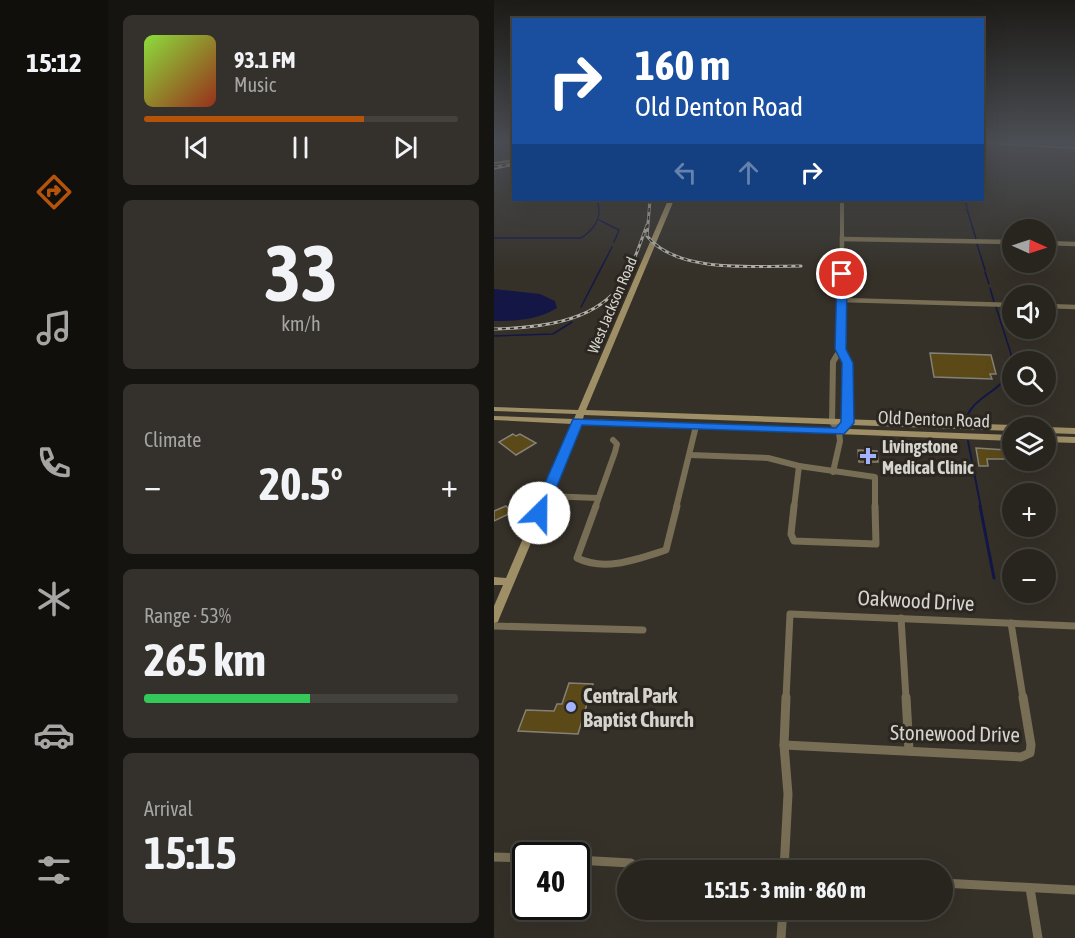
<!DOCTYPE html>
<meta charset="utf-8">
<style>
body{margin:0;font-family:"Asap Condensed",sans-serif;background:#34312c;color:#f1f3f6;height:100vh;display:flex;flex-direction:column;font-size:22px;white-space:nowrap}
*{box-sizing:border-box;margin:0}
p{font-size:20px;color:#a5a5a4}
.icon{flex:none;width:33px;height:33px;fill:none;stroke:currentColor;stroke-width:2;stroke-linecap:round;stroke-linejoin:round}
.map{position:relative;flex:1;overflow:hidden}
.panel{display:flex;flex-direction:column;gap:15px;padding:15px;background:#161411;width:386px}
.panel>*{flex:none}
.top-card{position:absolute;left:18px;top:18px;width:472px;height:183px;border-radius:0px;box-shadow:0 6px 24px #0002,0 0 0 2px #44423d;background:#1a4fa0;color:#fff;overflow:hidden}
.needle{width:39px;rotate:93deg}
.tools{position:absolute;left:508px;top:219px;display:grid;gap:12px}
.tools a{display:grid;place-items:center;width:54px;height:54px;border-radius:50%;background:#28251f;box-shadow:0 6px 24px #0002,0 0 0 2px #44423d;font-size:30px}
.speed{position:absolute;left:18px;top:842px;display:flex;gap:12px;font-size:30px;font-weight:700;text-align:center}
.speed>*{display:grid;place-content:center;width:78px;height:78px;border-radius:50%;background:#28251f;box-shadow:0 6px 24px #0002,0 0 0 2px #44423d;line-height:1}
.speed .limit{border:3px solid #111;border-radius:9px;background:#fff;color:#111}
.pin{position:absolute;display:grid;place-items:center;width:51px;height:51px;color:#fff;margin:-26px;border:3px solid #fff;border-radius:50%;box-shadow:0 2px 6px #0007}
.me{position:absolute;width:66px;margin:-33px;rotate:23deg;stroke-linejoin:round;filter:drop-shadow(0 0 4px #0008)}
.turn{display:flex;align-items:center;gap:21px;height:126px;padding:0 24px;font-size:27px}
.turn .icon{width:78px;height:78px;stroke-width:2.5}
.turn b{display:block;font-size:42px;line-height:51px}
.lanes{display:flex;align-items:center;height:57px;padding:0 24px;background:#0003;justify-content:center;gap:30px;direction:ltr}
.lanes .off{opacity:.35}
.big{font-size:45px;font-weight:700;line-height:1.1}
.panel .widget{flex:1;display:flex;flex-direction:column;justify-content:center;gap:9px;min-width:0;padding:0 21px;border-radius:9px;background:#34312c}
.panel .dial{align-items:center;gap:0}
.dial b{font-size:78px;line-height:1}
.song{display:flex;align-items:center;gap:18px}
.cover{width:72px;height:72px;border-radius:9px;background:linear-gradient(135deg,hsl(90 70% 55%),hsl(10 70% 35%))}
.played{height:6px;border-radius:3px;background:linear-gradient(90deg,#b45309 70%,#44423d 70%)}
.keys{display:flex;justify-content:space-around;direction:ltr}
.heat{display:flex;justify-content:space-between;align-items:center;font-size:33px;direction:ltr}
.charge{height:9px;border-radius:4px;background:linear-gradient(90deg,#34c759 53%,#44423d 0)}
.trip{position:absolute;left:123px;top:860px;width:336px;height:60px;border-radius:30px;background:#28251f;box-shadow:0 6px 24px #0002,0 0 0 2px #44423d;font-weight:700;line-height:60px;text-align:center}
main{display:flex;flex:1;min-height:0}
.dock{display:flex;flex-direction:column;width:108px;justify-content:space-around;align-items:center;background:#100f0c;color:#a5a5a4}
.dock .icon{width:42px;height:42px}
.dock .on{color:#b45309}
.dock b{font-size:27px;color:#f1f3f6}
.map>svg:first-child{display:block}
.water{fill:#141746}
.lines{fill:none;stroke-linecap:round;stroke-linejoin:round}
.stream-far2{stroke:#141746;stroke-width:1.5}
.stream-far1{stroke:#141746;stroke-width:2}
.stream{stroke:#141746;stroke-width:3}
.building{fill:#5b4918;stroke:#848177;stroke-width:1.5}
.street-far4{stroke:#786e55;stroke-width:4}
.street-far3{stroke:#786e55;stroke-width:4.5}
.street-far2{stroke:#786e55;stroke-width:6}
.street-far1{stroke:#786e55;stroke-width:7}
.street{stroke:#786e55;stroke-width:9}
.secondary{fill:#9f8f66;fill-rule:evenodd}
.tram{stroke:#b3b1ab;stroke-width:1.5}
.rail-casing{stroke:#b3b1ab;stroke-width:3}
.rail{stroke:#2b2720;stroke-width:1.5;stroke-dasharray:4;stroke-linecap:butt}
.route{fill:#1a73e8;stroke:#114b97;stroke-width:1.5}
.poi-dot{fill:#a3b2fd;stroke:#2b2720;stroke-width:2}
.labels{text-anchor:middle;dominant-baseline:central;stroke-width:6;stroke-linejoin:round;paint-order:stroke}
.far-street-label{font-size:15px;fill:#d5d3ce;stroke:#2b2720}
.street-label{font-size:18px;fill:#d5d3ce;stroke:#2b2720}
.poi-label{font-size:18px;font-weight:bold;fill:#d5d3ce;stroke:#2b2720;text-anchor:start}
.near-street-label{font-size:21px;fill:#d5d3ce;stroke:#2b2720}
.near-poi-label{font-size:21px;font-weight:bold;fill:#d5d3ce;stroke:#2b2720;text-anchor:start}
</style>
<main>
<nav class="dock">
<b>15:12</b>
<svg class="icon on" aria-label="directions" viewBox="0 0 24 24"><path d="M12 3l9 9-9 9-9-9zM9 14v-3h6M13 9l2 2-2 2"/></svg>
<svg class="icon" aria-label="music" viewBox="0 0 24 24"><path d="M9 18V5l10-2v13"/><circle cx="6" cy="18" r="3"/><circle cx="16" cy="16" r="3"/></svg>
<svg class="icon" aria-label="phone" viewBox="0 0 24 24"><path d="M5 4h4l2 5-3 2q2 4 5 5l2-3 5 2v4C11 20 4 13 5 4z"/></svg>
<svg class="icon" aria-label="climate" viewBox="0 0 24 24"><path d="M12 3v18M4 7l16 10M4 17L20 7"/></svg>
<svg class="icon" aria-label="car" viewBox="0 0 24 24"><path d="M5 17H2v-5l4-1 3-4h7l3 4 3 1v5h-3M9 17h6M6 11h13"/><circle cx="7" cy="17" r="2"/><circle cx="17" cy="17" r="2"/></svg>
<svg class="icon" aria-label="filters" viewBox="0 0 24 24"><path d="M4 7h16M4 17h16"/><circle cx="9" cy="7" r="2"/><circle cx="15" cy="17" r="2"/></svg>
</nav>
<section class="panel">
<div class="widget">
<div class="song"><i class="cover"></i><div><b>93.1 FM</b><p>Music</p></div></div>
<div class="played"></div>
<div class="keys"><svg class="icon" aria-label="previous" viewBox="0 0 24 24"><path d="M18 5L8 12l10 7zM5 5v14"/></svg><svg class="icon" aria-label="pause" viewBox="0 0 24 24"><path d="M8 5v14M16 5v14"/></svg><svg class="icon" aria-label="next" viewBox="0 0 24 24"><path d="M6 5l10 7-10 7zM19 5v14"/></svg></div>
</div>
<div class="widget dial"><b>33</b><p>km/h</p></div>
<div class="widget"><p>Climate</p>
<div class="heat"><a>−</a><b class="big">20.5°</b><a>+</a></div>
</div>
<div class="widget"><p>Range · 53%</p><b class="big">265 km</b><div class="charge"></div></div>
<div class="widget"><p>Arrival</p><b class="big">15:15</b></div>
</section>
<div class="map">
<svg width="582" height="938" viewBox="0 0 582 938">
<rect width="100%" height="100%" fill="#353129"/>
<path class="water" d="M0 289 46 294 61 301 63 308C43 320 23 321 0 321Z"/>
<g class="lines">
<g class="stream-far2">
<path d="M0 147H15L20 153"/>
<path d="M471 200 473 207"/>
<path d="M473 209 482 239"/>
<path d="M105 220 125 230 120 242"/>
<path d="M0 238H87C101 229 109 216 103 200"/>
<path d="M483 244 491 270"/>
<path d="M491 272 495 284"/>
<path d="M496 288 500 302"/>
<path d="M87 307 118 247"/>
<path d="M502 307 518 357"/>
<path d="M0 336 59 334 78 322"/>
</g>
<g class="stream-far1">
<path d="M471 423C477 391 522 392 517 355"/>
<path d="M474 441 487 508"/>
</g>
<path class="stream" d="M486 506 500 578"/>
</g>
<g class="building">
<path d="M436 353 497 355 502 374H496L498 379 440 377Z"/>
<path d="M19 434 22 436 26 434 42 443 22 455 5 442Z"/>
<path d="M482 448 512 450 514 459H493L494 466H485Z"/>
<path d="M364 450 383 451 384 462H365Z"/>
<path d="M12 506 14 508 19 506 23 510 0 521V511Z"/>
<path d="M75 683 99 684 84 734 24 731 32 710 60 711 63 704H68Z"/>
</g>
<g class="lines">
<path class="street-far4" d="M348 237V200"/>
<g class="street-far3">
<path d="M348 236 347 349 351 357"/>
<path d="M348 239 519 242"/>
<path d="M552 243 582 244"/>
<path d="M348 300 519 305"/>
<path d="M552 306 582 307"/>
<path d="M342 357 347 349"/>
</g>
<g class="street-far2">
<path d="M343 355 339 362 338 422 345 432"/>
<path d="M345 432 354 423V362L350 355"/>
<path d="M196 455 274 458 305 466"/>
<path d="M305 466 381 477V508"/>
<path d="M339 472 346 441 345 432"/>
<path d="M52 496 104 498"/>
<path d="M101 508 121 452 123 444 119 440"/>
<path d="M182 508 202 426"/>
<path d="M300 508 305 466"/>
</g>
<g class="street-far1">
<path d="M102 506 83 558C111 572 144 559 172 550L183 506"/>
<path d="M300 506 297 534 300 541 382 544 381 506"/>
<path d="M407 618 412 698"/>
<path d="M517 623 529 698"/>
<path d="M0 626 149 630"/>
<path d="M292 698 296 614 582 626"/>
</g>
<g class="street">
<path d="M412 697 415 751"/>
<path d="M290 745 527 757 536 753 537 745 529 697"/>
<path d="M0 857 32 858"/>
<path d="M82 860 137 863"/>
<path d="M290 870 294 794 290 745 292 697"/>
<path d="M448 883 582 890"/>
<path d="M536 888 544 938"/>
<path d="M287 938 289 909"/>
</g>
<g class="secondary">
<path d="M489 142 582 147V149L489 144Z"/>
<path d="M20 159V162L0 164V162Z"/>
<path d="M174 200H180L92 410 519 425 523 428H519V431L90 415 89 419 519 435V441L87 424 5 619 4 622 0 623V606L9 585H0V577L12 578 78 424 0 420V416L80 419 82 414 0 411V407L84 410Z"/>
<path d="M552 427 582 428V434L552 433Z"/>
<path d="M552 436 582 437V443L552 442Z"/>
</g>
<path class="tram" d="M0 169 20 165"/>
<g class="rail-casing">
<g id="rail">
<path d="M0 167 20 164"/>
<path d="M156 200 153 236C183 274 262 266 307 266"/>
<path d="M0 329C41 328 97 323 124 288 138 270 145 246 153 225"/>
</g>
</g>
<use href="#rail" class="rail"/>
</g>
<linearGradient id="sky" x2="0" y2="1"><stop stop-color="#1d1b17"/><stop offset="0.52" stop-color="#4b4e54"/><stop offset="1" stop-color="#4b4e54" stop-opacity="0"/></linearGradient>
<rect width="582" height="273" fill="url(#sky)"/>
<path class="route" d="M348 271 353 274 352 349 359 363 360 423 350 434 88 425 52 513 45 518 40 516 38 513 79 419 342 428 347 422 348 363 341 349 343 274Z"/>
<g class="poi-dot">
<path d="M371 447h6v6h6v6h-6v6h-6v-6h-6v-6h6z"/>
<circle cx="77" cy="707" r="6"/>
</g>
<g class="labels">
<g class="far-street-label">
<text transform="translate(118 305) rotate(-67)">West Jackson Road</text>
</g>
<g class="street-label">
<text transform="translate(440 419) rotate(2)">Old Denton Road</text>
</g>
<g class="poi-label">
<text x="388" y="446">Livingstone<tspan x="388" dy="21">Medical Clinic</tspan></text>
</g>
<g class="near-street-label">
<text transform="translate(422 600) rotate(3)">Oakwood Drive</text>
<text transform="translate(461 733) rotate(1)">Stonewood Drive</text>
</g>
<g class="near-poi-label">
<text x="89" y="695">Central Park<tspan x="89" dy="24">Baptist Church</tspan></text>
</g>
</g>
</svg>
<div class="tools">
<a><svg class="needle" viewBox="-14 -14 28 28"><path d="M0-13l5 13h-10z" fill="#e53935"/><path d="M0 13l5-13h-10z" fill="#a5a5a4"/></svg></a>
<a><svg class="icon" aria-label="sound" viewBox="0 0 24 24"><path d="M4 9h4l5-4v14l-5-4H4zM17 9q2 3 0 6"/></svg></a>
<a><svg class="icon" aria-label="search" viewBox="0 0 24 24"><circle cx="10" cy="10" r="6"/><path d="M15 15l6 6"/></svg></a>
<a><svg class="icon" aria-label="layers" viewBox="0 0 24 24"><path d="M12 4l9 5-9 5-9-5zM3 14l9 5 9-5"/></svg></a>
<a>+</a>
<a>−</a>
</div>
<div class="speed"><div class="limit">40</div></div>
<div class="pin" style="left:348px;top:274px;background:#d93025"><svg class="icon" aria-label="arrive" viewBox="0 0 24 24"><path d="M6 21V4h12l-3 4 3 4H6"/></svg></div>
<svg class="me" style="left:45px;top:513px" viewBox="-20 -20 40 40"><circle r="19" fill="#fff"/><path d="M0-13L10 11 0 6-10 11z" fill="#1a73e8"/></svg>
<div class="trip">15:15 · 3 min · 860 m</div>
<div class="top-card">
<div class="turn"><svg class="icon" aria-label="right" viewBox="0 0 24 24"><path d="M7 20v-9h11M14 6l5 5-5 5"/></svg><div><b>160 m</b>Old Denton Road</div></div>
<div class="lanes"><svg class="icon off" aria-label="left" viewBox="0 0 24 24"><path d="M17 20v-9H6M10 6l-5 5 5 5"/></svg><svg class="icon off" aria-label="ahead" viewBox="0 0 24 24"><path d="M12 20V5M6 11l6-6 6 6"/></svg><svg class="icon" aria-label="right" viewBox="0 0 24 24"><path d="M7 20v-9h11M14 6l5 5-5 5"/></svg></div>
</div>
</div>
</main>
